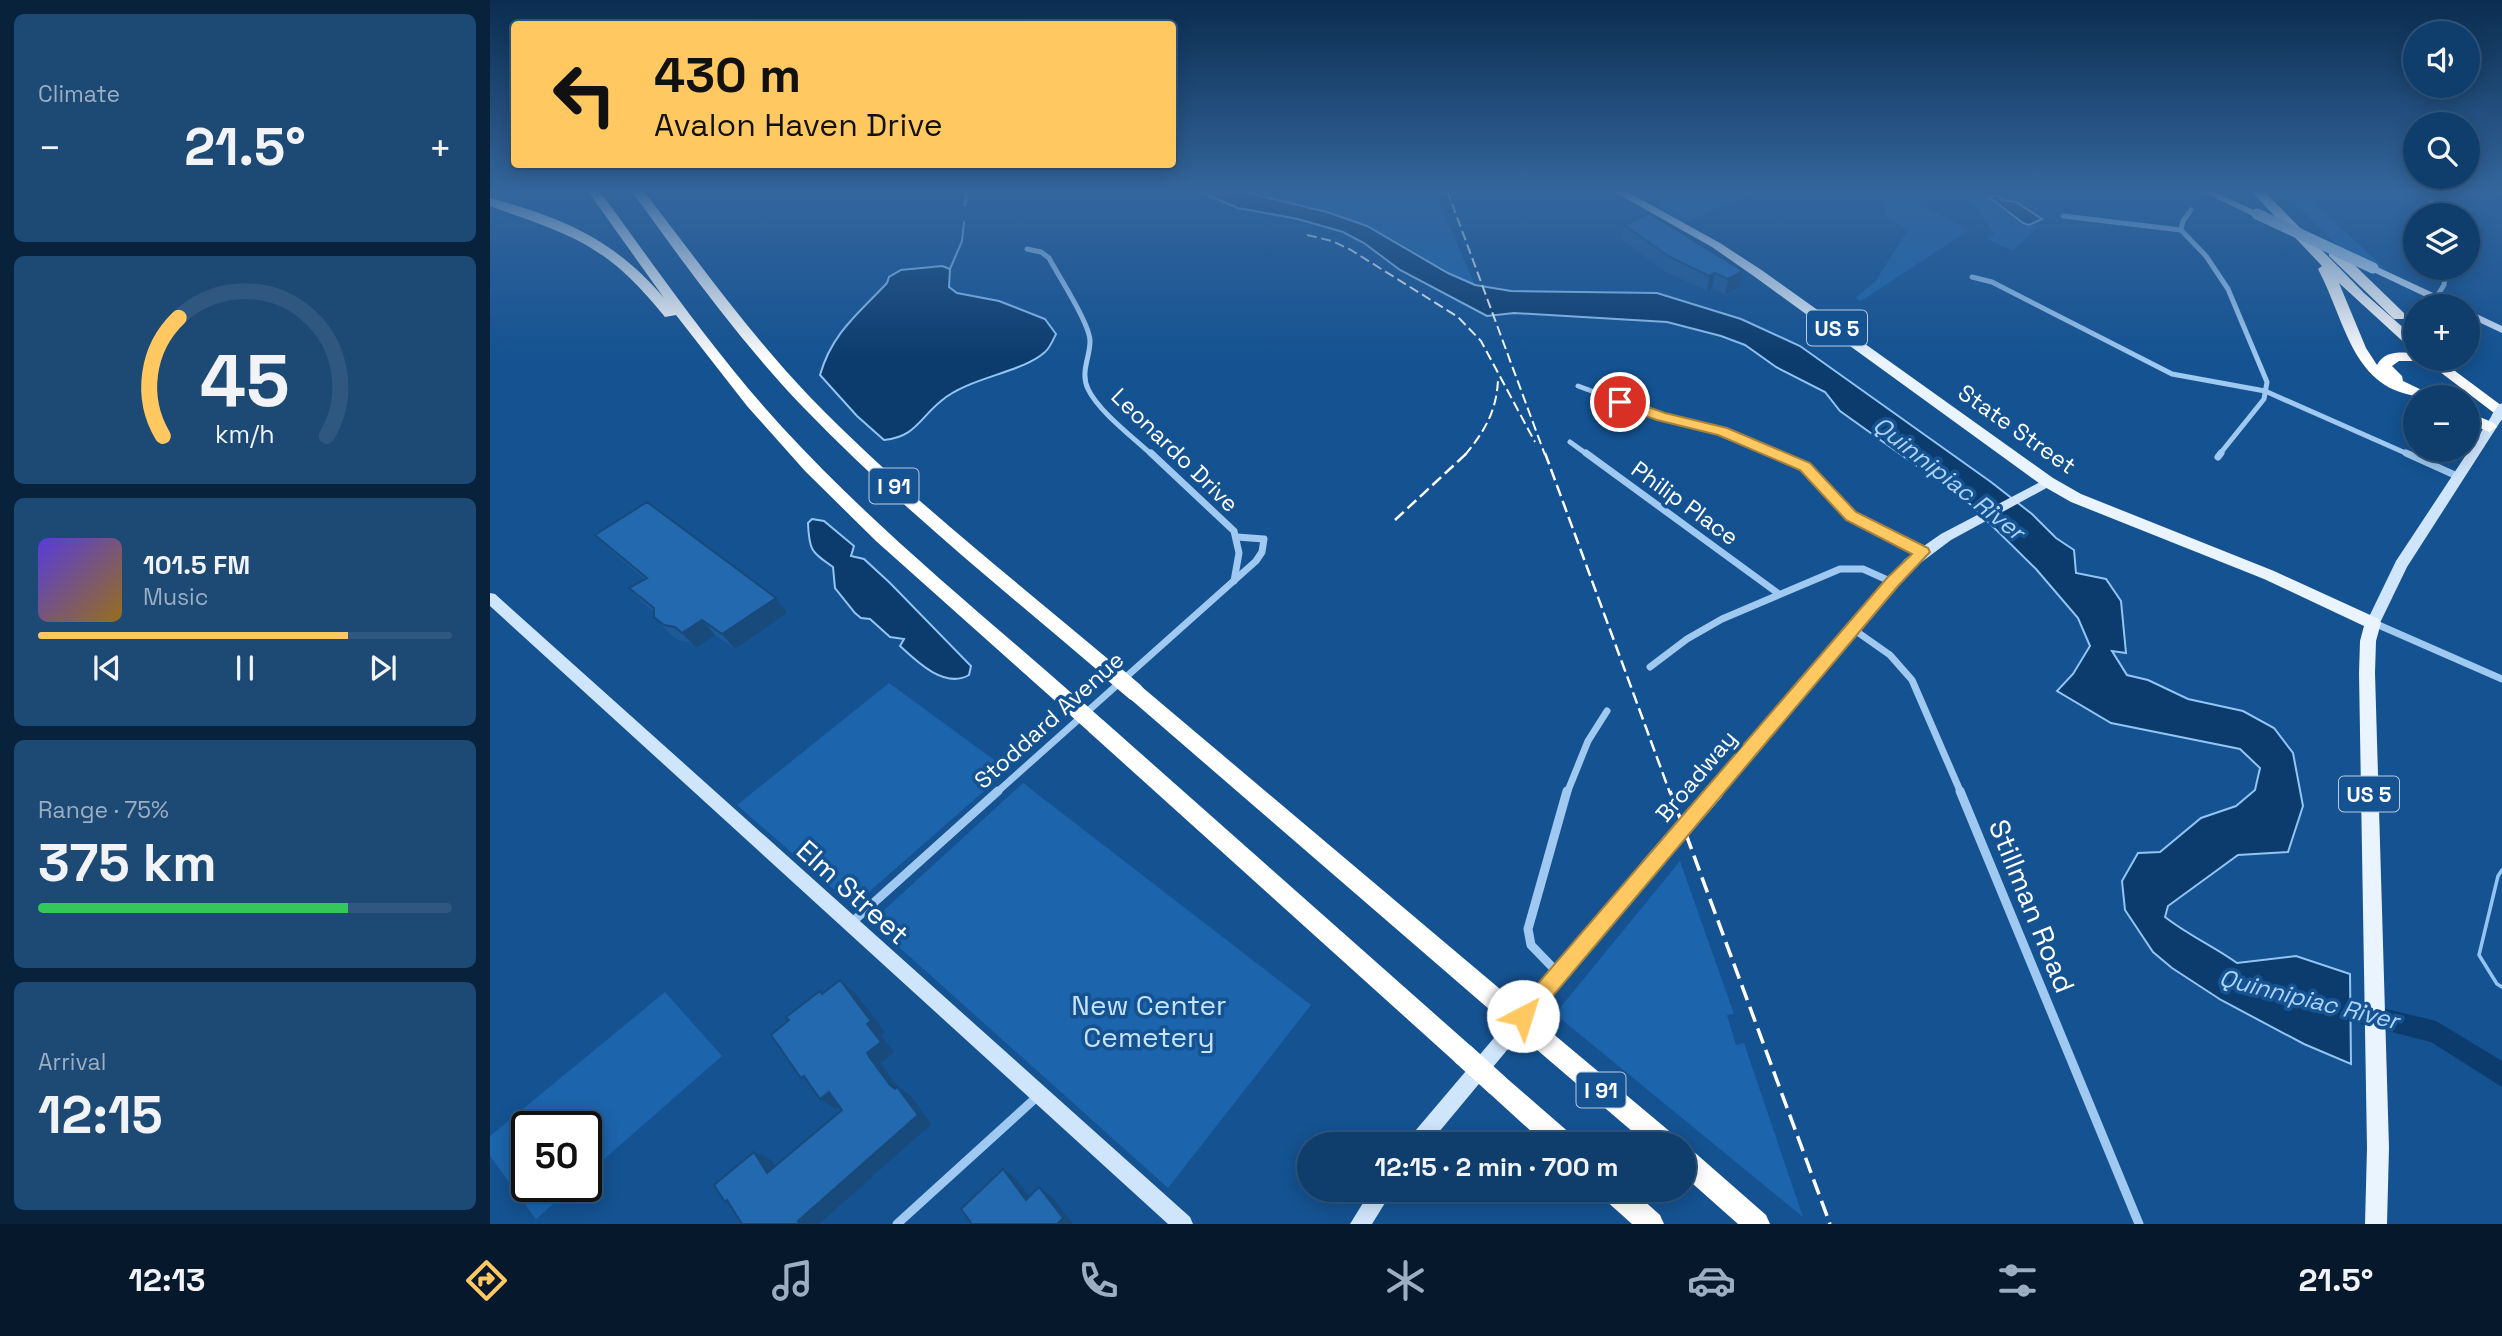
<!DOCTYPE html>
<meta charset="utf-8">
<style>
body{margin:0;font-family:"Space Grotesk",sans-serif;background:#1d4975;color:#f1f3f6;height:100vh;display:flex;flex-direction:column;font-size:26px;white-space:nowrap}
*{box-sizing:border-box;margin:0}
p{font-size:23px;color:#9baec2}
.icon{flex:none;width:38px;height:38px;fill:none;stroke:currentColor;stroke-width:2;stroke-linecap:round;stroke-linejoin:round}
.map{position:relative;flex:1;overflow:hidden}
.side{display:flex;flex-direction:column;gap:14px;padding:14px;background:#08223c;width:490px}
.side>*{flex:none}
.banner{position:absolute;left:21px;top:21px;width:665px;height:147px;border-radius:7px;box-shadow:0 4px 18px #0003,0 0 0 2px #2f5780;background:#ffc860;color:#111;overflow:hidden}
.fabs{position:absolute;left:1913px;top:21px;display:grid;gap:14px}
.fabs a{display:grid;place-items:center;width:77px;height:77px;border-radius:50%;background:#0f3e6d;box-shadow:0 4px 18px #0003,0 0 0 2px #2f5780;font-size:35px}
.speed{position:absolute;left:21px;top:1111px;display:flex;gap:14px;font-size:35px;font-weight:700;text-align:center}
.speed>*{display:grid;place-content:center;width:91px;height:91px;border-radius:50%;background:#0f3e6d;box-shadow:0 4px 18px #0003,0 0 0 2px #2f5780;line-height:1}
.speed .limit{border:4px solid #111;border-radius:10px;background:#fff;color:#111}
.pin{position:absolute;display:grid;place-items:center;width:60px;height:60px;color:#fff;margin:-30px;border:4px solid #fff;border-radius:50%;box-shadow:0 2px 7px #0007}
.me{position:absolute;width:77px;margin:-38px;rotate:40deg;stroke-linejoin:round;filter:drop-shadow(0 0 5px #0008)}
.turn{display:flex;align-items:center;gap:24px;height:147px;padding:0 28px;font-size:32px}
.turn .icon{width:91px;height:91px;stroke-width:2.5}
.turn b{display:block;font-size:49px;line-height:60px}
.big{font-size:52px;font-weight:700;line-height:1.1}
.side .tile{flex:1;display:flex;flex-direction:column;justify-content:center;gap:10px;min-width:0;padding:0 24px;border-radius:10px;background:#1d4975}
.side .dial{align-items:center;gap:0}
.dial svg{height:182px;overflow:visible;fill:none;stroke:#2f5780;stroke-width:7;stroke-linecap:round;text-anchor:middle}
.dial text{fill:#f1f3f6;stroke:none}
.song{display:flex;align-items:center;gap:21px}
.cover{width:84px;height:84px;border-radius:10px;background:linear-gradient(135deg,hsl(250 70% 55%),hsl(40 70% 35%))}
.played{height:7px;border-radius:4px;background:linear-gradient(90deg,#ffc860 75%,#2f5780 75%)}
.keys{display:flex;justify-content:space-around;direction:ltr}
.heat{display:flex;justify-content:space-between;align-items:center;font-size:38px;direction:ltr}
.charge{height:10px;border-radius:5px;background:linear-gradient(90deg,#34c759 75%,#2f5780 0)}
.trip{position:absolute;left:807px;top:1132px;width:399px;height:70px;border-radius:35px;background:#0f3e6d;box-shadow:0 4px 18px #0003,0 0 0 2px #2f5780;font-weight:700;line-height:70px;text-align:center}
.dock{display:flex;height:112px;justify-content:space-around;align-items:center;background:#06192c;color:#9baec2}
.dock .icon{width:49px;height:49px}
.dock .current{color:#ffc860}
.dock b{font-size:32px;color:#f1f3f6}
main{display:flex;flex:1;min-height:0}
.map>svg:first-child{display:block}
.green{fill:#1c64ab}
.water{fill:#0c3b6d;stroke:#92c5f4;stroke-width:2}
.lines{fill:none;stroke-linecap:round;stroke-linejoin:round}
.stream-far1{stroke:#92c5f4;stroke-width:2}
.stream{stroke:#92c5f4;stroke-width:3.5}
.river{fill:#0c3b6d;fill-rule:evenodd}
.street-far2{stroke:#a0c9f1;stroke-width:5}
.street-far1{stroke:#a0c9f1;stroke-width:7}
.street{stroke:#a0c9f1;stroke-width:9}
.secondary{fill:#cfe5fc;fill-rule:evenodd}
.primary{fill:#eaf4ff;fill-rule:evenodd}
.highway{fill:#fff;fill-rule:evenodd}
.rail-far2{stroke:#fff;stroke-width:2;stroke-dasharray:10 4.5;stroke-linecap:butt}
.rail-far1{stroke:#fff;stroke-width:2.5;stroke-dasharray:12 5;stroke-linecap:butt}
.rail{stroke:#fff;stroke-width:3.5;stroke-dasharray:16 7;stroke-linecap:butt}
.secondary-bridge-far2{stroke:#cfe5fc;stroke-width:11}
.secondary-bridge-far1{stroke:#cfe5fc;stroke-width:14}
.secondary-bridge{stroke:#cfe5fc;stroke-width:18}
.highway-bridge-far1{stroke:#fff;stroke-width:18}
.highway-bridge{stroke:#fff;stroke-width:23}
.wall{fill:#1d5a97}
.shaded-wall{fill:#184a7b}
.building{fill:#2269b0;stroke:#184a7b;stroke-width:2}
.route{fill:#ffc860;stroke:#a6823e;stroke-width:2}
.labels{text-anchor:middle;dominant-baseline:central;stroke-width:7;stroke-linejoin:round;paint-order:stroke}
.shield{fill:#145291;stroke:#b8cbde;stroke-width:2}
.shield-label{font-size:21px;font-weight:bold;fill:#fff}
.street-label{font-size:23px;fill:#fff;stroke:#145291}
.water-label{font-size:24px;font-style:italic;fill:#acd3f8;stroke:#145291}
.near-street-label{font-size:28px;fill:#fff;stroke:#145291}
.near-park-label{font-size:28px;fill:#c7e2fc;stroke:#145291}
</style>
<main>
<section class="side">
<div class="tile"><p>Climate</p>
<div class="heat"><a>−</a><b class="big">21.5°</b><a>+</a></div>
</div>
<div class="tile dial"><svg viewBox="0 0 100 80">
<path d="M14 69A42 42 0 1 1 86 69"/>
<path d="M14 69A42 42 0 0 1 21 17" stroke="#ffc860"/>
<text x="50" y="56" font-size="32" font-weight="700">45</text>
<text x="50" y="72" font-size="11">km/h</text>
</svg></div>
<div class="tile">
<div class="song"><i class="cover"></i><div><b>101.5 FM</b><p>Music</p></div></div>
<div class="played"></div>
<div class="keys"><svg class="icon" aria-label="previous" viewBox="0 0 24 24"><path d="M18 5L8 12l10 7zM5 5v14"/></svg><svg class="icon" aria-label="pause" viewBox="0 0 24 24"><path d="M8 5v14M16 5v14"/></svg><svg class="icon" aria-label="next" viewBox="0 0 24 24"><path d="M6 5l10 7-10 7zM19 5v14"/></svg></div>
</div>
<div class="tile"><p>Range · 75%</p><b class="big">375 km</b><div class="charge"></div></div>
<div class="tile"><p>Arrival</p><b class="big">12:15</b></div>
</section>
<div class="map">
<svg width="2012" height="1224" viewBox="0 0 2012 1224">
<rect width="100%" height="100%" fill="#145291"/>
<g class="green">
<path d="M745 190H944L985 285C947 268 914 242 876 226 834 208 788 205 745 190Z"/>
<path d="M1192 190H1269L1197 222 1165 204Z"/>
<path d="M1386 190H1406L1479 230 1371 301 1365 298 1385 282 1418 230 1395 217V195Z"/>
<path d="M1792 190H1811L1898 272 1850 248Z"/>
<path d="M1478 196 1498 199 1530 223 1548 227 1523 251 1497 239 1504 234Z"/>
<path d="M399 683 518 770 363 906 247 805Z"/>
<path d="M533 783 821 1005 678 1188 381 922Z"/>
<path d="M1190 861 1244 1014 1237 1015 1246 1045 1254 1043 1313 1217 1065 1014Z"/>
<path d="M175 992 232 1056 96 1175V1127H37V1186L83 1187 46 1219 0 1156V1136Z"/>
</g>
<g class="water">
<path d="M706 190H745L837 212 877 226 958 273 985 285 1021 291 1167 293 1251 319 1310 346 1501 482 1542 514 1566 538 1584 550 1586 573 1616 579 1631 601 1636 653 1622 651 1637 675 1658 680 1698 699 1753 711 1784 728 1803 753 1813 806 1798 852 1748 855 1678 906 1675 917C1698 935 1723 946 1747 963L1806 956 1860 974 1861 1064 1814 1044 1731 1000 1682 968 1663 952 1635 910 1632 881 1648 853 1670 852 1711 818 1746 806 1765 790 1770 768 1750 749 1621 723 1567 691 1583 674 1600 646 1588 618 1546 569 1480 504 1350 411 1335 392 1286 367 1255 345 1231 336 1177 322 1024 313 997 316 910 270 874 243 853 232 808 219 748 208Z"/>
<path d="M1509 196 1511 200 1526 202 1552 219 1539 225 1533 223 1499 197Z"/>
<path d="M452 266 460 269 459 287 467 293 509 301 555 319 566 334C563 340 560 348 555 352 532 373 479 377 451 401 429 419 425 437 394 440L367 416 330 375C342 333 368 314 397 283L399 277 411 270Z"/>
<path d="M322 519 334 521 364 546 361 556 374 559 400 583 481 666 479 675C455 689 427 662 410 646L414 639 400 637 380 619 371 618 365 613 345 588 343 567C321 552 319 550 318 523Z"/>
</g>
<g class="lines">
<g class="stream-far1">
<path d="M475 206 477 190"/>
<path d="M460 269 472 241 474 222"/>
</g>
<path class="stream" d="M2012 870 2008 876 1989 955 2007 984 2012 987"/>
<path class="river" d="M1839 995 1946 1021 2012 1061V1087L1941 1042 1831 1014 1828 1006 1831 998Z"/>
<g class="street-far2">
<path d="M1701 210 1693 221 1691 230 1716 256 1738 289 1777 382 1774 399 1729 455"/>
<path d="M1937 215 1942 203"/>
<path d="M1573 216 1691 230"/>
<path d="M537 249 551 252 559 258C568 275 600 324 600 341 600 358 590 372 598 389 609 412 644 438 662 455"/>
<path d="M1482 277 1502 282 1682 374 1775 391 1920 455"/>
<path d="M1946 298 1954 285 1956 268"/>
<path d="M1088 386 1172 417 1232 431 1289 455"/>
<path d="M1080 442 1098 455"/>
</g>
<g class="street-far1">
<path d="M661 453 744 531 749 553 744 581"/>
<path d="M1096 453 1289 594"/>
<path d="M1285 453 1315 466 1339 496 1361 516 1433 552"/>
<path d="M1916 453 1967 476"/>
<path d="M1728 457 1731 453"/>
<path d="M1884 623 2012 679"/>
<path d="M1363 629 1400 655 1422 680 1471 793"/>
<path d="M1160 667 1197 639 1232 619 1350 569H1373L1402 582"/>
<path d="M506 793 766 561 772 552 774 539 747 537"/>
<path d="M1077 793 1098 741 1117 711"/>
</g>
<g class="street">
<path d="M1470 791 1649 1224"/>
<path d="M360 924 508 791"/>
<path d="M1068 973 1041 945 1038 929 1077 791"/>
<path d="M407 1224 549 1095"/>
</g>
<g class="secondary">
<path d="M1709 190H1721L1772 214 1763 216Z"/>
<path d="M1883 265 1967 304 1968 306H1955L1879 270V266Z"/>
<path d="M1978 310 2012 326V333L1978 317Z"/>
<path d="M2007 413 2011 414 2012 419 1917 567 1888 627H1878L1876 623 1906 561 2003 414Z"/>
<path d="M1558 478 1564 482 1562 485 1461 540 1425 567 1231 796 1225 798 1219 796 1217 791 1219 786 1415 559 1451 534Z"/>
<path d="M0 593 5 594 700 1217 703 1224H678L0 606Z"/>
<path d="M1160 858 1166 861 1168 866 1166 871 939 1144H918L920 1137 1154 861Z"/>
<path d="M881 1190H903L882 1224H860Z"/>
</g>
<path class="primary" d="M1121 190H1134L1230 243 1273 271 1563 478 1591 494 1784 571 1889 619 1891 623 1886 641 1885 673 1899 1148 1897 1224H1875L1877 1148 1869 673 1870 641 1874 626 1774 579 1581 502 1553 486 1265 277 1222 247Z"/>
<g class="highway">
<path d="M97 190H109C168 271 225 354 293 428 383 526 486 609 586 697L588 702 586 707 579 710 572 707 386 541 315 471 257 406 186 315 175 317C116 244 84 236 0 206V198C73 218 125 240 174 298Z"/>
<path d="M141 190H153C207 260 259 333 320 397 414 494 521 577 624 664L627 669 624 674 618 676 612 674C510 587 405 503 312 406 249 340 194 264 141 190Z"/>
<path d="M1760 190H1773L1874 293 1925 338V349L1920 348 1849 283 1876 348 1887 365C1894 351 1909 352 1925 353V359H1932L1930 361H1909L1902 366 1912 376 1913 381 1940 394 1942 397C1863 397 1858 326 1828 269L1832 266Z"/>
<path d="M1844 249 1849 250 1914 313V319H1904L1839 256V250Z"/>
<path d="M1933 359H1949L2012 406V419Z"/>
<path d="M1978 412 2004 423 2007 427 1999 432 1978 423Z"/>
<path d="M645 684 652 687 1023 1000 1026 1008 1023 1016 1015 1019 1007 1016 638 697 636 692 638 687Z"/>
<path d="M606 718 613 720 982 1047 986 1055 982 1063 974 1067 966 1063 599 732 597 726 599 720Z"/>
<path d="M1047 1024 1055 1027 1184 1135 1187 1144H1157L1039 1043 1036 1035 1039 1027Z"/>
<path d="M1006 1072 1014 1076 1082 1135 1085 1144H1055L998 1092 994 1084 998 1076Z"/>
<path d="M1194 1148 1203 1151 1276 1215 1280 1224H1248L1194 1176Z"/>
<path d="M1111 1190H1142L1170 1215 1174 1224H1142L1114 1199Z"/>
</g>
<g class="rail-far2">
<path d="M957 190 1055 455"/>
<path d="M817 235 842 241 861 250 968 317 991 341 1045 442"/>
<path d="M975 455C995 431 1007 410 1008 379"/>
</g>
<g class="rail-far1">
<path d="M1055 453 1180 793"/>
<path d="M905 520 977 453"/>
</g>
<path class="rail" d="M1180 791 1340 1224"/>
<g class="secondary-bridge-far2">
<path d="M1767 214 1883 268"/>
<path d="M2007 417 2012 409"/>
</g>
<path class="secondary-bridge-far1" d="M1223 793 1225 791"/>
<path class="secondary-bridge" d="M1160 866 1225 791"/>
<g class="highway-bridge-far1">
<path d="M618 669 645 692"/>
<path d="M579 702 606 726"/>
</g>
<g class="highway-bridge">
<path d="M1015 1008 1047 1035"/>
<path d="M974 1055 1006 1084"/>
</g>
</g>
<g class="wall">
<path d="M1134 225 1253 271 1250 287 1235 294 1222 288 1217 291 1176 272 1132 240Z"/>
<path d="M105 535 297 613 245 649 225 635 206 648 198 642 188 640 178 632 164 617V612L153 603 139 588 154 579 120 550Z"/>
</g>
<g class="shaded-wall">
<path d="M1253 271 1250 287 1235 294 1238 279Z"/>
<path d="M1225 273 1222 288 1217 291 1219 276Z"/>
<path d="M286 598 297 613 245 649 232 634Z"/>
<path d="M212 620 225 635 206 648 192 633Z"/>
<path d="M350 980 364 992 395 1032 391 1035 404 1052 391 1063 394 1068 408 1087 421 1096 441 1124 329 1224H310L308 1221 400 1085 380 1058 377 1053V1024Z"/>
<path d="M339 1092 354 1102 346 1109 330 1099Z"/>
<path d="M264 1152 281 1160 294 1181 277 1173Z"/>
<path d="M513 1169 524 1177 547 1207 536 1200Z"/>
<path d="M549 1187 560 1195 583 1224H567Z"/>
</g>
<g class="building">
<path d="M1159 213 1253 271 1238 279 1225 273 1219 276 1178 256 1134 225Z"/>
<path d="M157 502 286 598 232 634 212 620 192 633 185 627 174 625 164 617V608L139 588 157 578 105 535Z"/>
<path d="M350 980 381 1021 377 1024 391 1042 377 1053 380 1058 400 1085 405 1089 407 1087 428 1115 308 1221 310 1224H252L237 1200 235 1202 224 1185 264 1152 277 1173 352 1110 339 1092 330 1099 314 1076 311 1078 281 1035 299 1020 296 1017 330 991 332 994Z"/>
<path d="M513 1169 536 1200 549 1187 573 1218 567 1224H482L471 1209Z"/>
</g>
<linearGradient id="sky" x2="0" y2="1"><stop stop-color="#0b2d50"/><stop offset="0.53" stop-color="#34669d"/><stop offset="1" stop-color="#34669d" stop-opacity="0"/></linearGradient>
<rect width="2012" height="361" fill="url(#sky)"/>
<path class="route" d="M1130 397 1175 413 1237 428 1320 463 1366 512 1438 548 1440 552 1408 586 1040 1023 1033 1026 1026 1023 1023 1016 1026 1009 1397 578 1422 554 1356 520 1310 470 1228 435 1167 420 1125 405 1123 402Z"/>
<g class="labels">
<g class="shield">
<rect x="1317" y="310.5" width="60" height="35" rx="5"/>
<rect x="379.5" y="468.5" width="49" height="35" rx="5"/>
<rect x="1849" y="776.5" width="60" height="35" rx="5"/>
<rect x="1086.5" y="1072.5" width="49" height="35" rx="5"/>
</g>
<g class="shield-label">
<text x="1347" y="328">US 5</text>
<text x="404" y="486">I 91</text>
<text x="1879" y="794">US 5</text>
<text x="1111" y="1090">I 91</text>
</g>
<g class="street-label">
<text transform="translate(1527 429) rotate(35)">State Street</text>
<text transform="translate(685 450) rotate(44)">Leonardo Drive</text>
<text transform="translate(1195 503) rotate(36)">Philip Place</text>
<text transform="translate(559 720) rotate(-42)">Stoddard Avenue</text>
<text transform="translate(1206 776) rotate(-50)">Broadway</text>
</g>
<g class="water-label">
<text transform="translate(1459 478) rotate(38)">Quinnipiac River</text>
<text transform="translate(1819 999) rotate(14)">Quinnipiac River</text>
</g>
<g class="near-street-label">
<text transform="translate(363 892) rotate(42)">Elm Street</text>
<text transform="translate(1542 906) rotate(68)">Stillman Road</text>
</g>
<g class="near-park-label">
<text x="659" y="1005">New Center<tspan x="659" dy="32">Cemetery</tspan></text>
</g>
</g>
</svg>
<div class="fabs">
<a><svg class="icon" aria-label="sound" viewBox="0 0 24 24"><path d="M4 9h4l5-4v14l-5-4H4zM17 9q2 3 0 6"/></svg></a>
<a><svg class="icon" aria-label="search" viewBox="0 0 24 24"><circle cx="10" cy="10" r="6"/><path d="M15 15l6 6"/></svg></a>
<a><svg class="icon" aria-label="layers" viewBox="0 0 24 24"><path d="M12 4l9 5-9 5-9-5zM3 14l9 5 9-5"/></svg></a>
<a>+</a>
<a>−</a>
</div>
<div class="speed"><div class="limit">50</div></div>
<div class="pin" style="left:1130px;top:402px;background:#d93025"><svg class="icon" aria-label="arrive" viewBox="0 0 24 24"><path d="M6 21V4h12l-3 4 3 4H6"/></svg></div>
<svg class="me" style="left:1033px;top:1016px" viewBox="-20 -20 40 40"><circle r="19" fill="#fff"/><path d="M0-13L10 11 0 6-10 11z" fill="#ffc860"/></svg>
<div class="trip">12:15 · 2 min · 700 m</div>
<div class="banner">
<div class="turn"><svg class="icon" aria-label="left" viewBox="0 0 24 24"><path d="M17 20v-9H6M10 6l-5 5 5 5"/></svg><div><b>430 m</b>Avalon Haven Drive</div></div>
</div>
</div>
</main>
<nav class="dock">
<b>12:13</b>
<svg class="icon current" aria-label="directions" viewBox="0 0 24 24"><path d="M12 3l9 9-9 9-9-9zM9 14v-3h6M13 9l2 2-2 2"/></svg>
<svg class="icon" aria-label="music" viewBox="0 0 24 24"><path d="M9 18V5l10-2v13"/><circle cx="6" cy="18" r="3"/><circle cx="16" cy="16" r="3"/></svg>
<svg class="icon" aria-label="phone" viewBox="0 0 24 24"><path d="M5 4h4l2 5-3 2q2 4 5 5l2-3 5 2v4C11 20 4 13 5 4z"/></svg>
<svg class="icon" aria-label="climate" viewBox="0 0 24 24"><path d="M12 3v18M4 7l16 10M4 17L20 7"/></svg>
<svg class="icon" aria-label="car" viewBox="0 0 24 24"><path d="M5 17H2v-5l4-1 3-4h7l3 4 3 1v5h-3M9 17h6M6 11h13"/><circle cx="7" cy="17" r="2"/><circle cx="17" cy="17" r="2"/></svg>
<svg class="icon" aria-label="filters" viewBox="0 0 24 24"><path d="M4 7h16M4 17h16"/><circle cx="9" cy="7" r="2"/><circle cx="15" cy="17" r="2"/></svg>
<b>21.5°</b>
</nav>
